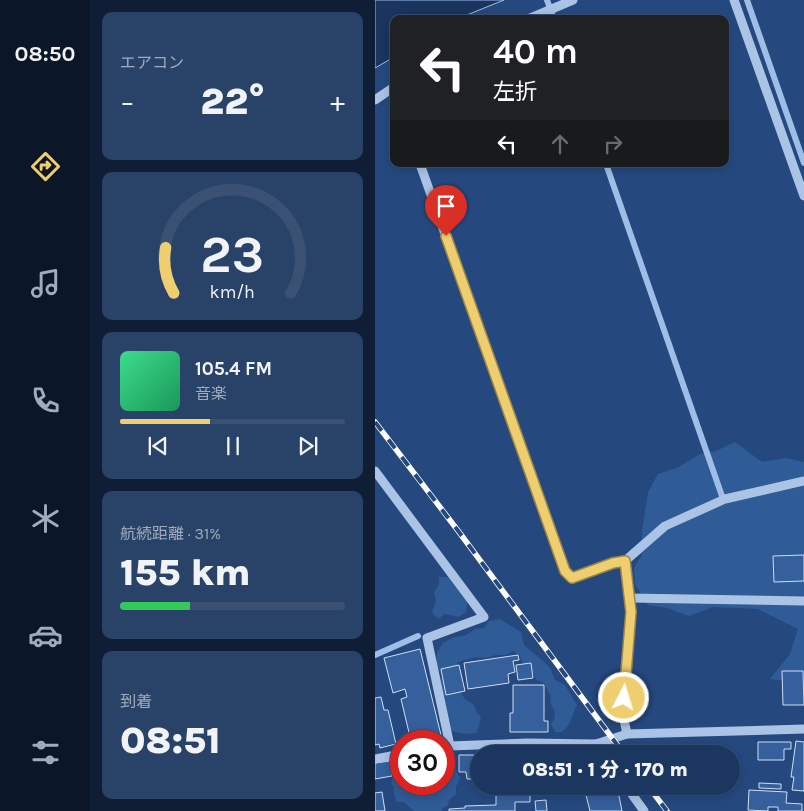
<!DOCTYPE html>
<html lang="ja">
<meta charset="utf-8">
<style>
body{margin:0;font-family:Karla,"Noto Sans JP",sans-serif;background:#294268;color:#f1f3f6;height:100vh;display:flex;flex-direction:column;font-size:19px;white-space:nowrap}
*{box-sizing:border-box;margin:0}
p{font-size:16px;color:#a0acbd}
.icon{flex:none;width:28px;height:28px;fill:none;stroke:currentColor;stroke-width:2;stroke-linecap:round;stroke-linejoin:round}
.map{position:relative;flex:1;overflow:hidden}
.side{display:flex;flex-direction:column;gap:12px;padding:12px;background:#0f1e34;width:285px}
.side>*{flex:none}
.top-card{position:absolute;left:15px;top:15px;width:339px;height:152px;border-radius:10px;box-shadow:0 2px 12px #0003,0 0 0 1px #3a5174;background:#202124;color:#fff;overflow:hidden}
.speed{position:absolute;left:15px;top:730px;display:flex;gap:10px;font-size:25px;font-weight:700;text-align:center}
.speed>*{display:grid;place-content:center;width:65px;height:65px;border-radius:50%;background:#1c375f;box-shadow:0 2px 12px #0003,0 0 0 1px #3a5174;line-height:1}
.speed .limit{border:8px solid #d22;background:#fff;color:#111}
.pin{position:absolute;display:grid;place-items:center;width:42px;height:42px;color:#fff;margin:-51px -21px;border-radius:50% 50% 50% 0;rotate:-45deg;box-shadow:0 0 5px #0007}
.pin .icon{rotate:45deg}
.me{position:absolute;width:55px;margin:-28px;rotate:5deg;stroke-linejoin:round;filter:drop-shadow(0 0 4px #0008)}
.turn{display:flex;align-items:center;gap:18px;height:105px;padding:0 20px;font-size:22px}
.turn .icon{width:65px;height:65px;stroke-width:2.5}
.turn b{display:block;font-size:35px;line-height:42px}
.lanes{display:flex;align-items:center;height:48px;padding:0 20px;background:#0003;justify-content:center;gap:25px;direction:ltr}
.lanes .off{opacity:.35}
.big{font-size:38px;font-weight:800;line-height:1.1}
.side .widget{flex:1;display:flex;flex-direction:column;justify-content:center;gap:8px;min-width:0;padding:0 18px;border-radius:10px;background:#294268}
.side .dial{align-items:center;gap:0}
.dial svg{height:130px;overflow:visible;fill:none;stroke:#3a5174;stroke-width:7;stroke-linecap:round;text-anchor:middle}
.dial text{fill:#f1f3f6;stroke:none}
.song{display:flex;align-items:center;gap:15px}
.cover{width:60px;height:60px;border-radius:8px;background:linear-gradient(135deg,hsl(150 70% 55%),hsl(150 70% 35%))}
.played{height:5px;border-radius:2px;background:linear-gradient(90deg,#efce6f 40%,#3a5174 40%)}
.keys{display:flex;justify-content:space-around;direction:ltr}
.heat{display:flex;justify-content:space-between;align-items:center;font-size:28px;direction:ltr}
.charge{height:8px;border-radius:4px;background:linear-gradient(90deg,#34c759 31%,#3a5174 0)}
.trip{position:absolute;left:95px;top:745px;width:270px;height:50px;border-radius:25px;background:#1c375f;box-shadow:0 2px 12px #0003,0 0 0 1px #3a5174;font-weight:800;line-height:50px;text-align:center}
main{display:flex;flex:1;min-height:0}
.dock{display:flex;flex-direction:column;width:90px;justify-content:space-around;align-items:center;background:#0b1626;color:#a0acbd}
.dock .icon{width:35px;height:35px}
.dock .on{color:#efce6f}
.dock b{font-size:22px;color:#f1f3f6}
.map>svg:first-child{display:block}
.green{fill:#2f5b96}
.water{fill:#1a355f;stroke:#9fbee7}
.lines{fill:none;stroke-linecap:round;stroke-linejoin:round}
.stream{stroke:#9fbee7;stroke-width:6}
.building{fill:#35609c;stroke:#cedef5}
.minor{stroke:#abc4e6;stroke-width:9}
.rail-casing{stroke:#fff;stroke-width:5.5}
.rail{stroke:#25497f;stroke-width:4;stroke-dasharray:11;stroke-linecap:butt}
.route-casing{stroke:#9b8648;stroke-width:12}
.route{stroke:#efce6f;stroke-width:9}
</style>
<main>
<nav class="dock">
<b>08:50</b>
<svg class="icon on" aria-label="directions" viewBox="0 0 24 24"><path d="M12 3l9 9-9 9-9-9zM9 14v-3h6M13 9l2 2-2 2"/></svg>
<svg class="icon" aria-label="music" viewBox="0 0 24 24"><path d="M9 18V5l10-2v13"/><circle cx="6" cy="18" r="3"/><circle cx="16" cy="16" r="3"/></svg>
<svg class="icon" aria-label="phone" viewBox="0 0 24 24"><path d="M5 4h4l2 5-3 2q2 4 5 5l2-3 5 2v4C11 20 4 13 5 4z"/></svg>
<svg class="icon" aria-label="climate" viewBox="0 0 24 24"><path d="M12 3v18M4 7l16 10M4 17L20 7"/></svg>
<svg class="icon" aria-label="car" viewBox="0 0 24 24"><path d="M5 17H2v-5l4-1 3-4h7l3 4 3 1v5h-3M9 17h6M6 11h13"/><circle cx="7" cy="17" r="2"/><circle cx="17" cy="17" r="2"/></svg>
<svg class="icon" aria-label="filters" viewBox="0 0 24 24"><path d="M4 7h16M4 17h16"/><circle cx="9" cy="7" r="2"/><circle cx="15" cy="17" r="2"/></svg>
</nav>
<section class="side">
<div class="widget"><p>エアコン</p>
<div class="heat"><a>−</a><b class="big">22°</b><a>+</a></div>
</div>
<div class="widget dial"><svg viewBox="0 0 100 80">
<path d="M14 69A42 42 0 1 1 86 69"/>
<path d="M14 69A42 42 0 0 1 9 41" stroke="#efce6f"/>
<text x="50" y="56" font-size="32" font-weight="700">23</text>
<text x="50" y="72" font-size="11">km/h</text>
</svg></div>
<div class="widget">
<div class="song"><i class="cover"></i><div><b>105.4 FM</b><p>音楽</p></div></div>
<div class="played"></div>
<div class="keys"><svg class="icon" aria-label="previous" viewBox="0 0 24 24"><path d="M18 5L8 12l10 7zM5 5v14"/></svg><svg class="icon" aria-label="pause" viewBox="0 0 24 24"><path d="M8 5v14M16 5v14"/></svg><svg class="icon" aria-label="next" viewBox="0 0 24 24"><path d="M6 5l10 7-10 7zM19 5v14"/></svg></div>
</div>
<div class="widget"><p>航続距離 · 31%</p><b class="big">155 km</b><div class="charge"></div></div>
<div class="widget"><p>到着</p><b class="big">08:51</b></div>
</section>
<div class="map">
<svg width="429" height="811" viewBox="0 0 429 811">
<rect width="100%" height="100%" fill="#25497f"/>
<g class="green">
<path d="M360 442 387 462 411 458 429 462V683L395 679 415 654 423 629 383 609 338 607 314 616 292 608 273 605 260 584 259 568 267 555V530L273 492 283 474 302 468 325 454 341 451Z"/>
<path d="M64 577H75L77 583 86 585 93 595 91 612 84 617 70 614 63 619 57 612 61 601 59 593 64 584Z"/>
<path d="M125 619 146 632 149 645 167 660 175 668 180 680 190 685 202 705 194 724 187 732H180L176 724 179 720 180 713 175 702 176 697 169 683 161 679 158 672 147 662 145 656 138 651 131 655H121L111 658 101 657 83 662 79 672 81 683 89 698 99 705 102 712 106 717 102 733C91 735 82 733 73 729L64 687 67 676 61 664 62 653 68 643 77 638 91 635 100 629 109 628 114 621Z"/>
<path d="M70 756 80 760 81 770 85 778 81 787V794L74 800 73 805 68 808 67 811H39L29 802H22L19 794V787L16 783 20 771 26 767V784H69V757Z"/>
</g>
<path class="water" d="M0 0H129L82 19H19V57L0 68Z"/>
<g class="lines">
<g class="stream">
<path d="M172 0 179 19"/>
<path d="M372 0 429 163"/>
<path d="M231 164 347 496"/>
<path d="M0 655 43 636"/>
</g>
</g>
<g class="building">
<path d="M429 555V581L399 582 398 556Z"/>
<path d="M45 649 66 735 36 741 26 699 32 697 30 689 18 693 9 658Z"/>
<path d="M143 655 144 660 138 661 140 672 133 674 134 683 93 689 89 663Z"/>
<path d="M156 663 158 678 143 680 141 665Z"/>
<path d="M84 665 90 691 71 695 66 669Z"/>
<path d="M407 671H428L429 705H408Z"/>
<path d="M138 685H169V721H173V732H135V713H138Z"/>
<path d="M6 697 9 710H13L21 744 5 748 4 744 0 745V698Z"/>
<path d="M421 741 429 742V791L417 790 419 777H416Z"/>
<path d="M383 742H416V749H409V760H383Z"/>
<path d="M125 753H156L157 754H125Z"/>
<path d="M84 755H104V779H92L91 772H84Z"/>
<path d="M15 761 17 776 0 779V763Z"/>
<path d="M384 783 406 784V789L384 788Z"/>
<path d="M126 786H157V793H155V802H140V811H74V809L90 808V806L121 805V789L126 790Z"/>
<path d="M184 786H217V789L228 786H242L247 811H215L211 795H186Z"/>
<path d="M374 790 412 792 411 803 427 804V811H403V807H393V811L373 810Z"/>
<path d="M7 792 10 811H0V793Z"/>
<path d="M171 800 172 811H161L160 801Z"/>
</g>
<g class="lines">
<g class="minor">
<path d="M359 0 429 196"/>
<path d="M153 19 198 0"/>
<path d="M0 100 19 87"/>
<path d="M45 164 190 571 197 578 238 563 250 561 290 526 350 499 429 481"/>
<path d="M0 471 109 617 52 638 75 746"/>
<path d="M250 561 256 612 248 715 252 734"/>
<path d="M254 598 429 601"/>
<path d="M221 744 228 754"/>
<path d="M69 747 75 746 152 743 221 744 252 734 429 729"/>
<path d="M0 759 26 754"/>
<path d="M251 786 269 811"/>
</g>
<g class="rail-casing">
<g id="rail">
<path d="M0 422 84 532 249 754"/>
<path d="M273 786 292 811"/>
</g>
</g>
<use href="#rail" class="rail"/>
</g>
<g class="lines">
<g class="route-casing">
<path id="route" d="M71 236 190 571 197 578 238 563 250 561 256 612 249 698"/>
</g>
<use href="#route" class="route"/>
</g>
</svg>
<div class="speed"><div class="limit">30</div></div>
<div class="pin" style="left:71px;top:236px;background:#d93025"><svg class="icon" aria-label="arrive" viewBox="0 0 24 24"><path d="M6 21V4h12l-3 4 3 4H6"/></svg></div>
<svg class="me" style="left:249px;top:698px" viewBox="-20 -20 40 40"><circle r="17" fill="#efce6f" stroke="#fff" stroke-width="3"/><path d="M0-11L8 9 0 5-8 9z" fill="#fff"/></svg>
<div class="trip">08:51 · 1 分 · 170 m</div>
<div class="top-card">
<div class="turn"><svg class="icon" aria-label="left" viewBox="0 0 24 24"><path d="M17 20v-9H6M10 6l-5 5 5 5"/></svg><div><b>40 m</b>左折</div></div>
<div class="lanes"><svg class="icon" aria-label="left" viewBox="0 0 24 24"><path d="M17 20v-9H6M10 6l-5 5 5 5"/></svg><svg class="icon off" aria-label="ahead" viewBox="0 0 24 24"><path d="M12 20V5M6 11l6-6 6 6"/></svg><svg class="icon off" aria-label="right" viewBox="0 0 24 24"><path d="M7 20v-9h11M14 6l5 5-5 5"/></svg></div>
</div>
</div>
</main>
